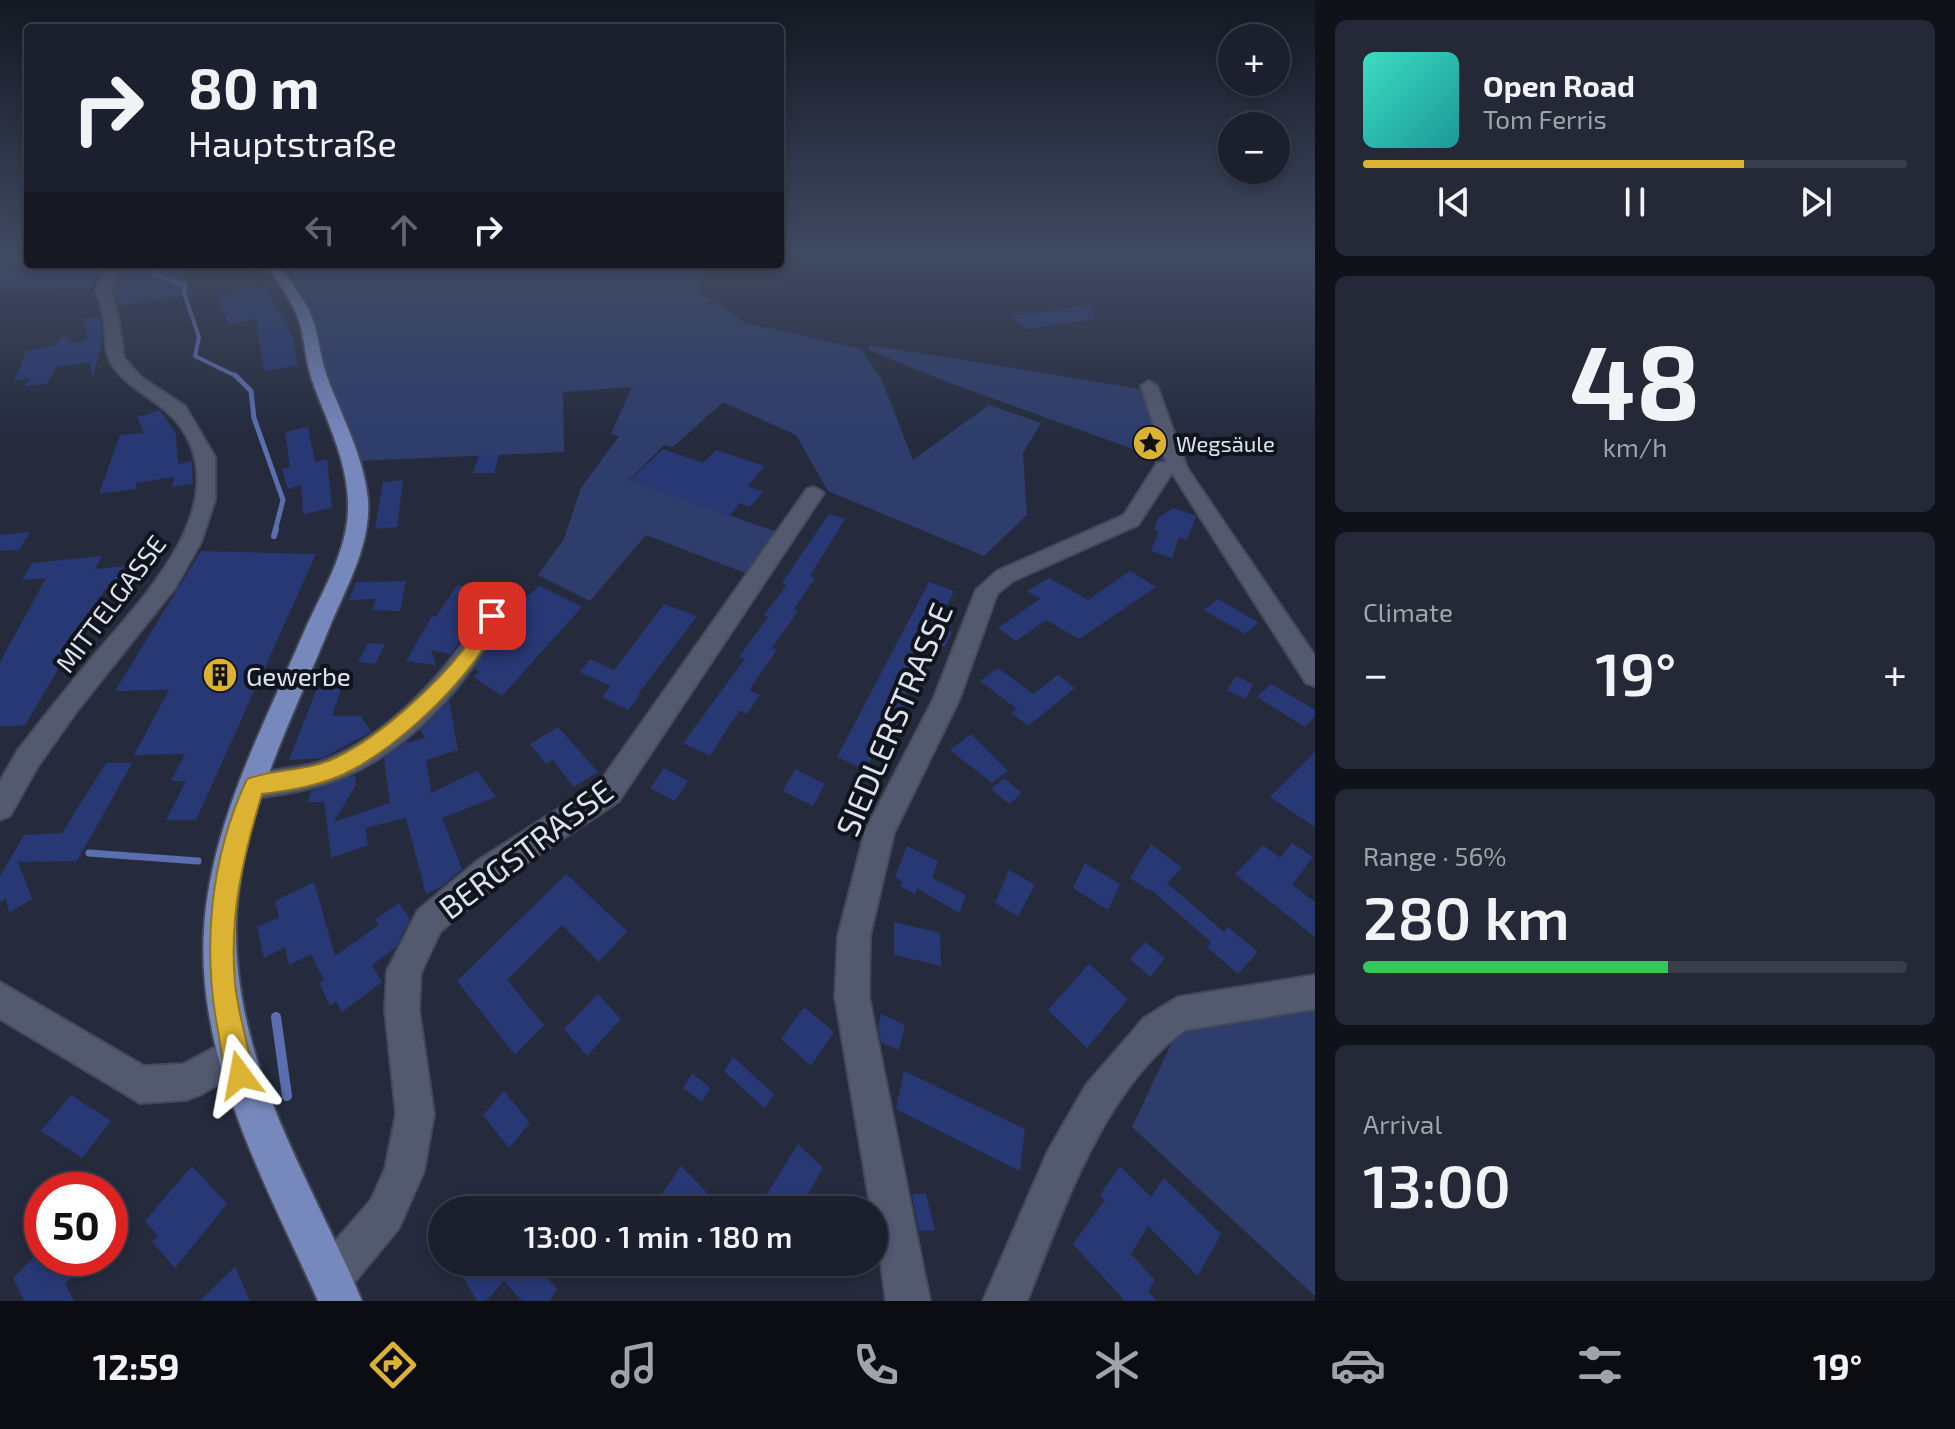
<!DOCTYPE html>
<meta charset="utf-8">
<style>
body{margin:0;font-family:"Exo 2",sans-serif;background:#252836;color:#f1f3f6;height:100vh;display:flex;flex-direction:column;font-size:30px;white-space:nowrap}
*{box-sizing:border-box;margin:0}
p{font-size:26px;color:#a0a3aa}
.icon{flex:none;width:44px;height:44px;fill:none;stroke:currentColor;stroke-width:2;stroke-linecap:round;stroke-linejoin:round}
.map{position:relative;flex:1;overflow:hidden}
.side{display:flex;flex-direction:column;gap:20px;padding:20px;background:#0f1219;width:640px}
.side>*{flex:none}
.banner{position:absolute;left:24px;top:24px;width:760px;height:244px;border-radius:8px;box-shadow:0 4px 12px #0003,0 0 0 2px #3a3e4a;background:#1c202e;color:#f1f3f6;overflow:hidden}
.buttons{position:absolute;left:1218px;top:24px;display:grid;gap:16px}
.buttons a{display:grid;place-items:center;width:72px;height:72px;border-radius:50%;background:#1c202e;box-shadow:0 4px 12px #0003,0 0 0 2px #3a3e4a;font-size:40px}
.speed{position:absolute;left:24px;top:1172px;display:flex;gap:16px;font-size:40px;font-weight:700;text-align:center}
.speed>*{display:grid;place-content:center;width:104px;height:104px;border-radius:50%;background:#1c202e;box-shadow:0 4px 12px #0003,0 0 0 2px #3a3e4a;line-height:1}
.speed .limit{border:12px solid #d22;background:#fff;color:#111}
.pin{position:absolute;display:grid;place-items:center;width:68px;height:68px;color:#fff;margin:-34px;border-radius:16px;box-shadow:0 4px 12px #0006}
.me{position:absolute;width:88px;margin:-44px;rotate:347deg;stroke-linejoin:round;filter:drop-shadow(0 0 6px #0008)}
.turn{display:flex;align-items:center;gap:28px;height:168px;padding:0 32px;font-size:36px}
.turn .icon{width:104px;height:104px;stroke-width:2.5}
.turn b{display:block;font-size:56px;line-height:68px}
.lanes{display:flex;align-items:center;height:76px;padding:0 32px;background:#0003;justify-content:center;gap:40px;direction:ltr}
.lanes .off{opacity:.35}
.big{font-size:60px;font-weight:600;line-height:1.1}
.side .card{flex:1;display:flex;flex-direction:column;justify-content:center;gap:12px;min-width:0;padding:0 28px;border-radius:12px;background:#252836}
.side .dial{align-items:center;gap:0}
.dial b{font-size:104px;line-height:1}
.song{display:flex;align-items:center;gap:24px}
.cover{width:96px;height:96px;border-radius:12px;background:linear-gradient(135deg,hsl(170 70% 55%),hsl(180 70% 35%))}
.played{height:8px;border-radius:4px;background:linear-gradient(90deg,#dcb233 70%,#3a3e4a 70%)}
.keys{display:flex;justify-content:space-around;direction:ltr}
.heat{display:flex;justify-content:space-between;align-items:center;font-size:44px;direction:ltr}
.charge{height:12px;border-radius:6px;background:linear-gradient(90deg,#34c759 56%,#3a3e4a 0)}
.trip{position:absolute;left:428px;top:1196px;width:460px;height:80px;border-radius:40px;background:#1c202e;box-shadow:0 4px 12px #0003,0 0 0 2px #3a3e4a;font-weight:600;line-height:80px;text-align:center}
.tabs{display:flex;height:128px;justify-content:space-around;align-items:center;background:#0b0d12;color:#a0a3aa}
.tabs .icon{width:56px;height:56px}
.tabs .active{color:#dcb233}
.tabs b{font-size:36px;color:#f1f3f6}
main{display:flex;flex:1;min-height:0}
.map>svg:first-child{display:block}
.green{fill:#2e3d6c}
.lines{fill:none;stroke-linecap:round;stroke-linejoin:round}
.stream-far4{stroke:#5b6fb0;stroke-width:4}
.stream-far3{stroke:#5b6fb0;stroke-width:5}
.stream-far2{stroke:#5b6fb0;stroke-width:6}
.stream-far1{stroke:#5b6fb0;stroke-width:7}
.stream{stroke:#5b6fb0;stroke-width:10}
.building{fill:#283874}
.minor-casing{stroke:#444959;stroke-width:4}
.major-casing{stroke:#444959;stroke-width:4}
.minor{fill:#535a6f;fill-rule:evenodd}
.major{fill:#7788bd;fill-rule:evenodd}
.route{fill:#dcb233;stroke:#8f7421;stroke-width:2}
.labels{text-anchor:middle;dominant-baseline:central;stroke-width:8;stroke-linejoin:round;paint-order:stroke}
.far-poi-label{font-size:22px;fill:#dee2ee;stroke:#11141c;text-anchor:start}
.street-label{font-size:26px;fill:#dee2ee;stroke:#11141c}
.poi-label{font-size:26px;fill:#dee2ee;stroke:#11141c;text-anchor:start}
.near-street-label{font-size:32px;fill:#dee2ee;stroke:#11141c}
</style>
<main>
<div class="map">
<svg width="1315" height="1301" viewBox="0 0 1315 1301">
<rect width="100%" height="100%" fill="#252b3d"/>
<g class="green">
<path d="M0 256H28V264H105L89 288 0 290Z"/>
<path d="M125 264H185L182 267 192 294 117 306 114 288Z"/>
<path d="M285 264H709L697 290 746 323 861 349 881 378 913 460 989 405 1041 423 1023 453 1027 515 984 556 828 491 796 435 723 402 673 447 664 445 629 480 777 532 748 574 646 535 590 601 538 575 564 539 581 488 619 436 611 434 632 387 563 392 564 452 358 461 319 357C319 317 305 297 285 264Z"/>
<path d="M869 345 1141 389 1147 393 1171 463 942 380 869 350Z"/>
<path d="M1315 1001V1296L1132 1127 1181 1023Z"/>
</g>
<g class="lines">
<path class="stream-far4" d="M166 264 153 274 185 285 184 293 199 337 195 356 238 377"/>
<path class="stream-far3" d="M235 375 251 391 254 418 283 500 275 531"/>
<path class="stream-far2" d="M274 536 276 529"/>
<path class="stream-far1" d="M89 853 198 861"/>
<path class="stream" d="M276 1017 287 1096"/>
</g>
<g class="building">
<path d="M263 286 292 335 298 365 264 371 256 319 229 325 216 295Z"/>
<path d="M1092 305 1094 319 1027 329 1010 316Z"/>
<path d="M101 316 102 339 93 378 90 362 57 367 46 384 25 386 31 378 14 381 26 351 55 345 63 334 72 343 87 340 84 319Z"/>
<path d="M160 410 176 434 178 464 192 461 193 484 172 487 174 477 136 483V489L99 494 120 435 144 433 137 417Z"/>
<path d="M308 427 315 462 327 459 332 508 303 514 301 485 288 489 282 469 290 467 285 432Z"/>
<path d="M663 449 703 463 716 450 765 466 748 486 763 492 750 507 740 503 729 516 630 480Z"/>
<path d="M479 455H499L494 473H473Z"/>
<path d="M403 480 397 527 375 529 383 482Z"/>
<path d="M1173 508 1196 516 1187 540 1179 537 1172 558 1151 551 1159 531 1154 529 1158 518Z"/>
<path d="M829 514 845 519 810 576 815 578 794 609 798 611 772 648 777 650 749 690 760 695 747 714 740 711 735 717 710 756 683 743 745 659 739 657 768 617 764 615 787 585 782 583Z"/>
<path d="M30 532 19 550 0 551V535Z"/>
<path d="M201 551 316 554 196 820H166L186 781H171L185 754 134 755 169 690 115 691Z"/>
<path d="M102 556 95 569 125 566 113 589 104 590 92 623 85 624 25 725 0 727V662L46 578 22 580 32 563Z"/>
<path d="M1130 571 1156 587 1079 639 1046 620 1016 641 998 628 1040 599 1027 591 1049 578 1088 600Z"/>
<path d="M406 581 400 611 372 610 376 599 349 600 356 582Z"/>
<path d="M929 582 954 591 937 626 952 632 945 647 931 642 901 705 908 708 900 726 882 718 869 745 876 749 866 770 837 757Z"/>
<path d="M457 585 521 601 540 586 582 607 502 696 473 677 480 672 475 668 506 617 501 607 491 605 481 608 451 654 431 650 436 665 406 661 432 616 436 617Z"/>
<path d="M1218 599 1259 623 1245 634 1204 610Z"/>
<path d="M664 604 697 616 638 694 640 695 628 710 602 697 611 686 580 672 590 659 614 670Z"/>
<path d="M368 643 385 644 375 664 358 662Z"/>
<path d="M998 668 1033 694 1058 675 1075 688 1028 726 1011 713 1017 709 980 681Z"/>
<path d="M1236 676 1253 684 1246 699 1227 690Z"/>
<path d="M345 677 332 716H361L371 732 322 758 289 760 321 678Z"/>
<path d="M1271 684 1315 710V716L1305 727 1257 697Z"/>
<path d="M449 701 458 750 426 760 431 793 477 771 496 797 442 818 462 869 441 887 426 894 406 818 365 828 368 845 331 858 324 802H308L311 791 355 775 356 785 334 822 390 803 384 758 405 743 425 738 420 730Z"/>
<path d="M558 727 598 772 574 787 553 760 546 764 530 744Z"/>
<path d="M971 734 1008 771 992 783 950 750Z"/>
<path d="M1315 752V827L1270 797Z"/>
<path d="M106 763H132L77 861 18 862 32 899 9 913 6 899 0 902V876L24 835 62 833Z"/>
<path d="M664 768 688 781 675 801 650 788Z"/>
<path d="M795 769 825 784 813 806 783 791Z"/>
<path d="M1004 778 1022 793 1009 804 991 789Z"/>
<path d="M1292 843 1313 857 1292 885 1315 902V937L1235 874 1263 845 1280 858Z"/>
<path d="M1151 844 1182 868 1167 883 1224 932 1228 927 1258 952 1238 974 1207 947 1211 942 1149 888 1148 890 1130 878Z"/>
<path d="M907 846 938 861 932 878 966 895 959 913 917 888 915 894 900 886 902 881 895 877Z"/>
<path d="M1085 863 1120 884 1108 910 1073 888Z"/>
<path d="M1009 870 1035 885 1018 916 995 903Z"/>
<path d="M566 874 627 931 599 962 562 925 507 980 544 1025 515 1055 457 981Z"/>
<path d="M314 882 335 956 379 925 375 920 399 903 410 919 396 947 372 965 382 982 342 1012 336 1001 330 1006 319 983 324 980 311 954 289 965 285 947 264 958 257 927 279 917 275 901Z"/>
<path d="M894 922 940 933 941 966 894 955Z"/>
<path d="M1145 942 1165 958 1150 977 1130 959Z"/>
<path d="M1089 964 1128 999 1087 1048 1048 1010Z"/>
<path d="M598 994 621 1019 587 1056 564 1029Z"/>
<path d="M804 1007 834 1032 811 1066 781 1039Z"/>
<path d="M881 1014 905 1025 899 1050 881 1042 878 1027Z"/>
<path d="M733 1057 774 1094 765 1109 724 1071Z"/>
<path d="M904 1071 1025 1129 1020 1171 896 1109Z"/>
<path d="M692 1073 710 1088 702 1102 683 1088Z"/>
<path d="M504 1091 530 1123 509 1148 483 1115Z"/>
<path d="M71 1095 111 1121 82 1158 41 1131Z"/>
<path d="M798 1144 823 1168 798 1210H757Z"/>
<path d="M192 1166 227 1204 175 1268 152 1242 158 1236 145 1221Z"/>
<path d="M681 1166 724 1210H651Z"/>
<path d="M1120 1166 1151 1197 1164 1178 1221 1234 1198 1276 1148 1226 1131 1254 1155 1280 1148 1291 1157 1301H1125L1073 1244 1105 1200 1100 1195Z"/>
<path d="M912 1194H926L935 1230 919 1231Z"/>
<path d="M33 1258H92L65 1284 74 1301H24L13 1278Z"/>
<path d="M454 1262H533L557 1289 549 1301H522L504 1281 486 1301H477Z"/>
<path d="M235 1267 250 1301H199Z"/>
</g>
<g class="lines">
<g class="minor-casing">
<g id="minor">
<path d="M111 264H123L110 289 118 316 124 358 142 378 185 406 215 457V500L201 542 175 588 77 711 38 766 10 816 0 820V781L18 750C42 719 66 689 91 659 137 604 228 515 187 437 167 399 127 393 110 361 104 350 106 331 104 319 103 309 99 299 96 289Z"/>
<path d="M1149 381 1157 386 1187 468 1315 656V686L1306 683 1172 473 1138 525 1013 581 997 594 959 700 894 833 870 936 869 997 930 1301H886L874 1210H871L835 997 838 936 865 831 933 700 976 590 997 571 1124 515 1157 463 1166 462 1141 386Z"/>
<path d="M814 487 824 493 619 801 499 881 440 932 421 973 419 1010 434 1114 424 1171 399 1228 345 1294 330 1300 315 1294 309 1279 315 1264 371 1200 385 1169 396 1114 385 1010 387 971 418 910 477 861 599 783 807 489Z"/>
<path d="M492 608 500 610 503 616C471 681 413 747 344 777 316 789 285 794 254 798L244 795 240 786 244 777C269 768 298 770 323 761 388 737 451 668 484 610Z"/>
<path d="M1315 975V1009L1185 1030C1102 1091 1064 1209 1027 1301H983L1048 1151 1086 1085 1144 1018 1178 997Z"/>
<path d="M0 982 144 1066 183 1064 234 1037 247 1042 252 1055 247 1068 200 1095 187 1100 140 1103 0 1019Z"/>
</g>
</g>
<g class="major-casing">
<path id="major" d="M266 264H278C292 283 308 303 315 326 320 344 321 362 328 379 343 419 364 457 368 500 371 544 347 586 330 626 291 723 236 824 236 931 236 1068 311 1179 362 1301H318C266 1184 196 1061 204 929 211 823 263 727 304 632 322 591 350 548 348 502 347 459 326 420 312 380 306 363 305 345 301 327 295 304 279 284 266 264Z"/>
</g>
<use href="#minor" class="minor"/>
<use href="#major" class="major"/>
</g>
<linearGradient id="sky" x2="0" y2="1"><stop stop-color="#141822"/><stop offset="0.58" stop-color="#404a62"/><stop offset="1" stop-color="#404a62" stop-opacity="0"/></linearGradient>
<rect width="1315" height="438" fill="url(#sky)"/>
<path class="route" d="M492 610 501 616C493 630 486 646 476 659 447 699 395 747 352 770 325 785 292 790 262 794 243 856 229 917 235 983 238 1014 248 1045 254 1075L250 1084 240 1088 230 1084C223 1067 221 1049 218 1031 202 947 210 858 247 779 276 768 308 772 337 757 380 736 434 687 464 649 472 638 479 624 486 612Z"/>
<defs>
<g id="sight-disc" transform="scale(1.8)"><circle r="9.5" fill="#dcb233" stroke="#11141c"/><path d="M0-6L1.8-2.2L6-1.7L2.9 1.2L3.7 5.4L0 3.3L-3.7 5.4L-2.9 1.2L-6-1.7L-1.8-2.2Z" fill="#111"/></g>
<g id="building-disc" transform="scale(1.8)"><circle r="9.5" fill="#dcb233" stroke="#11141c"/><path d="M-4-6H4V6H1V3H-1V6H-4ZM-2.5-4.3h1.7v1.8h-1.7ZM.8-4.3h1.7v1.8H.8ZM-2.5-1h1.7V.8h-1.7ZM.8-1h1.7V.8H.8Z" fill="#111"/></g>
</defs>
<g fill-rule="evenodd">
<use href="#sight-disc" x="1150" y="443"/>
<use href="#building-disc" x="220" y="675"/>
</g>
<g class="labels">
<g class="far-poi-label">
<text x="1176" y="443">Wegsäule</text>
</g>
<g class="street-label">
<text transform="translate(110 603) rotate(-53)">MITTELGASSE</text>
</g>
<g class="poi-label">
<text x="246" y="675">Gewerbe</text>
</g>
<g class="near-street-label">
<text transform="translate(893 719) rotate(-67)">SIEDLERSTRASSE</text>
<text transform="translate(525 848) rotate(-37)">BERGSTRASSE</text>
</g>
</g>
</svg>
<div class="buttons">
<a>+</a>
<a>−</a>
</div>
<div class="speed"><div class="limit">50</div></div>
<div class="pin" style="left:492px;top:616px;background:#d93025"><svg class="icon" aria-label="arrive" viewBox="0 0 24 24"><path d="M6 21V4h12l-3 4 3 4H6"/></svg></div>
<svg class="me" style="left:240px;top:1075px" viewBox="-20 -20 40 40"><path d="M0-17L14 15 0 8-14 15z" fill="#dcb233" stroke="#fff" stroke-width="4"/></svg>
<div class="trip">13:00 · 1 min · 180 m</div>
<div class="banner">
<div class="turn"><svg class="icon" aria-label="right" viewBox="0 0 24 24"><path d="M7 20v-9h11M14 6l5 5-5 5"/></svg><div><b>80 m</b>Hauptstraße</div></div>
<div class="lanes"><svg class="icon off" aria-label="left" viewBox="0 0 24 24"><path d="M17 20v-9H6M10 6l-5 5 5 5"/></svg><svg class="icon off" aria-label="ahead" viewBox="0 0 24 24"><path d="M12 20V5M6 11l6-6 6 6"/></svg><svg class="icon" aria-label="right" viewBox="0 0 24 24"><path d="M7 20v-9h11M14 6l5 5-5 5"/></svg></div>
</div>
</div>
<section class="side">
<div class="card">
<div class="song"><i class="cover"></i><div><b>Open Road</b><p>Tom Ferris</p></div></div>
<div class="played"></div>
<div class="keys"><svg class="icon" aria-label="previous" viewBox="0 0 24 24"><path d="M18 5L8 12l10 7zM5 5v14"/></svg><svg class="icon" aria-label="pause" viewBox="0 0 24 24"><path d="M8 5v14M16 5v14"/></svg><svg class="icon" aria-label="next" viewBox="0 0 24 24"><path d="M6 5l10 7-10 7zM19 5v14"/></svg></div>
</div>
<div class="card dial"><b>48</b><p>km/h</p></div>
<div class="card"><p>Climate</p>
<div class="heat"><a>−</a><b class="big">19°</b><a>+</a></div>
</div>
<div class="card"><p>Range · 56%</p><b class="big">280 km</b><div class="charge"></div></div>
<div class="card"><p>Arrival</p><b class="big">13:00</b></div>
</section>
</main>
<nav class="tabs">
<b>12:59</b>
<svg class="icon active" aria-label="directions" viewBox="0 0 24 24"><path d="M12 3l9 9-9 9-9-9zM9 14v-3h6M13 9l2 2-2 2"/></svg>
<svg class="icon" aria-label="music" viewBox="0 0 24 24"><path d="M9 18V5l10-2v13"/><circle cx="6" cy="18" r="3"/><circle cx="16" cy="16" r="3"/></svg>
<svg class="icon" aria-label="phone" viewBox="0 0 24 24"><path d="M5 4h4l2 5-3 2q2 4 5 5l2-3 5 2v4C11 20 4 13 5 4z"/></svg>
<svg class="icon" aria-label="climate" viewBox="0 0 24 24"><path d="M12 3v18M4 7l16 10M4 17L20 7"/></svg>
<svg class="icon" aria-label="car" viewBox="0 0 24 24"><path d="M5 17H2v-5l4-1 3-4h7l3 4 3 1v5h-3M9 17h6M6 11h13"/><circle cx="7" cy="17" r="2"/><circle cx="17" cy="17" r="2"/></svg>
<svg class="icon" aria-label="filters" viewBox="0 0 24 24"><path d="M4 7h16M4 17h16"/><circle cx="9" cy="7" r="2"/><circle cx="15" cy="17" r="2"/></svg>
<b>19°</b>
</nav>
